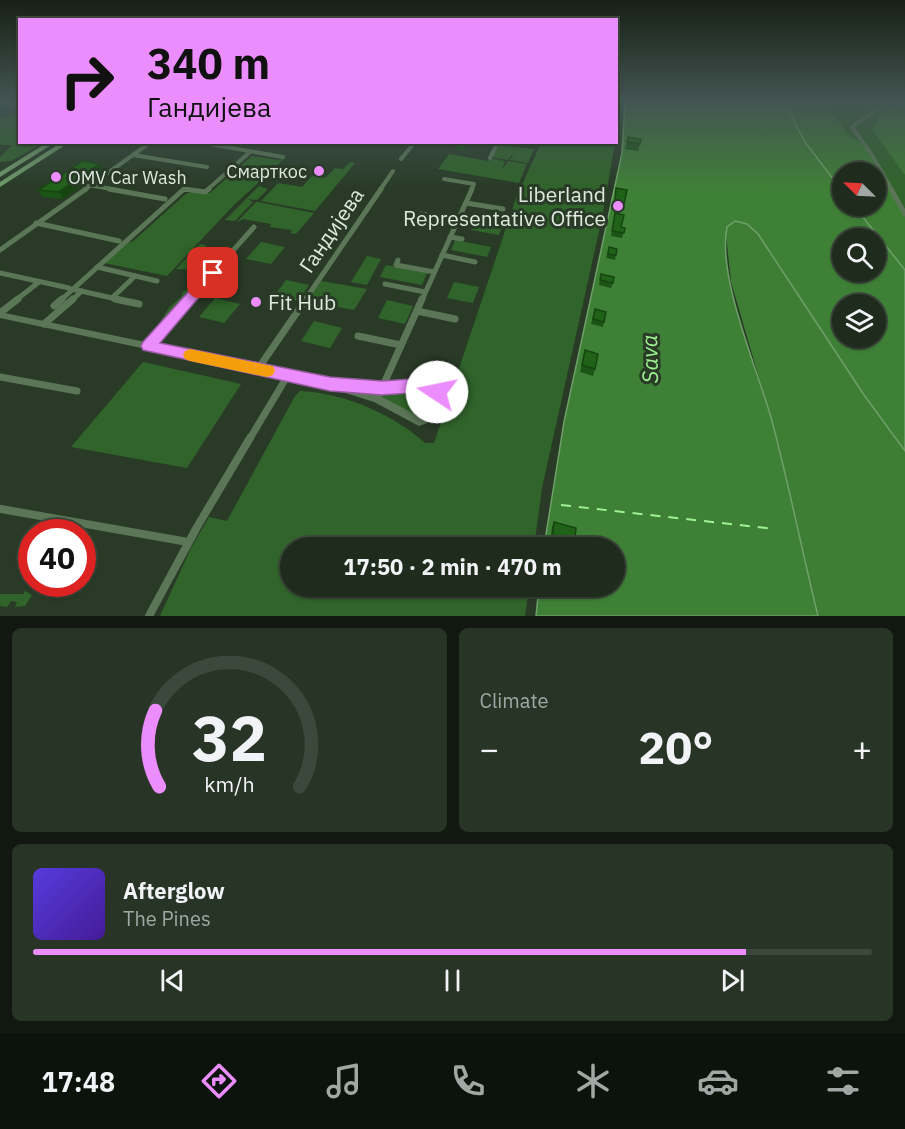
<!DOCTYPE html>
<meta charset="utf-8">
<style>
body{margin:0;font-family:"IBM Plex Sans",sans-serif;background:#273426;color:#f1f3f6;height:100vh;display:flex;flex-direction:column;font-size:22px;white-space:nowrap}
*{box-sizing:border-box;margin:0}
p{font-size:20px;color:#a1a7a4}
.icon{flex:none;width:33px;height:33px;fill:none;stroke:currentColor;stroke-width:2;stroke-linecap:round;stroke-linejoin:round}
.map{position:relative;height:616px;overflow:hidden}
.sheet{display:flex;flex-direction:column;gap:12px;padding:12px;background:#111810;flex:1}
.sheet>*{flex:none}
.guide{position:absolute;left:18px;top:18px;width:600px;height:126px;border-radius:0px;box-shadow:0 2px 4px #0004,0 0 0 2px #3c483b;background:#eb8dfc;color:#111;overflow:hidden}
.needle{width:39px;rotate:294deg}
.controls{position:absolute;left:832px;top:162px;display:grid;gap:12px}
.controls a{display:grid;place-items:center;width:54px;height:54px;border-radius:50%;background:#1f2c1d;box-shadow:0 2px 4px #0004,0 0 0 2px #3c483b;font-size:30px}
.speed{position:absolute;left:18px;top:519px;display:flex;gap:12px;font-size:30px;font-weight:700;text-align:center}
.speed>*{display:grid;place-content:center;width:78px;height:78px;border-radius:50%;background:#1f2c1d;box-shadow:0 2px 4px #0004,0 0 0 2px #3c483b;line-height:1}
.speed .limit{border:9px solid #d22;background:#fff;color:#111}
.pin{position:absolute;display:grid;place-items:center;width:51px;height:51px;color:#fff;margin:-26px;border-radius:12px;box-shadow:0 3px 9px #0006}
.me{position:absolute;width:66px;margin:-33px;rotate:281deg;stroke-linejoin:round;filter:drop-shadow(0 0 4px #0008)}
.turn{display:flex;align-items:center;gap:21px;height:126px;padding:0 30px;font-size:27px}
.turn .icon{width:78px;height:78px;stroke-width:2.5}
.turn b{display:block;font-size:42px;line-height:51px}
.big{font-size:45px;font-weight:700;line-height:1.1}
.sheet .widget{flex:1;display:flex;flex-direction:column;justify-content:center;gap:9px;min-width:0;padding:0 21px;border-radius:9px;background:#273426}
.sheet .dial{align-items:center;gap:0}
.dial svg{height:156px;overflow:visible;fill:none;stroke:#3c483b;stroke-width:7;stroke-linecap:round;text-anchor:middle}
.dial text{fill:#f1f3f6;stroke:none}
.song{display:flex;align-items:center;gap:18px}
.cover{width:72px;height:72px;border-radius:9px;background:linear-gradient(135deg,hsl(250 70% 55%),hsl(260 70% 35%))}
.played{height:6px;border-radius:3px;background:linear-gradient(90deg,#eb8dfc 85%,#3c483b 85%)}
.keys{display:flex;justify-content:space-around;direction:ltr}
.heat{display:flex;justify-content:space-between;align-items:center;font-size:33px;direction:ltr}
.sheet .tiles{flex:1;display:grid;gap:12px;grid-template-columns:1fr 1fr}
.widget:last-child{grid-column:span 2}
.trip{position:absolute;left:280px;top:537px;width:345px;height:60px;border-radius:30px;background:#1f2c1d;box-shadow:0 2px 4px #0004,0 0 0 2px #3c483b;font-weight:700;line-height:60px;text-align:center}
.tabs{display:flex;height:96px;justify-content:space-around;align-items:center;background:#0c120c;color:#a1a7a4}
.tabs .icon{width:42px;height:42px}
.tabs .active{color:#eb8dfc}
.tabs b{font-size:27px;color:#f1f3f6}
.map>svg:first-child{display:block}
.green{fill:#30642a;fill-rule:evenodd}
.forest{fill:#3d7d34}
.water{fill:#3f8037;stroke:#6fa069;stroke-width:1.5;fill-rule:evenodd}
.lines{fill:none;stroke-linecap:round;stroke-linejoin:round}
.ferry{stroke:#9df391;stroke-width:2;stroke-dasharray:10 8;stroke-linecap:butt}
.minor-far3{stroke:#5b7657;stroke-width:4}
.minor-far2{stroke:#5b7657;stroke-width:5}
.minor-far1{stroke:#5b7657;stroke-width:7}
.minor{stroke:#5b7657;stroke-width:8}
.tertiary{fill:#5b7657;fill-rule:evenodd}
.secondary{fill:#6f9a69;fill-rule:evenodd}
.wall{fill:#1c5415}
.shaded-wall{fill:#164511}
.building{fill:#206218;stroke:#164511;stroke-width:1.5}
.route{fill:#eb8dfc;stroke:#995ca4;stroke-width:1.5}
.slow{fill:#f59e0b}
.poi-dot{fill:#eb8dfc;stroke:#293b27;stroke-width:2}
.labels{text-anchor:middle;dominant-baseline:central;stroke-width:6;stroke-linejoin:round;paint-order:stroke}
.far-poi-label{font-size:18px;fill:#dee9dd;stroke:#293b27;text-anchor:end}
.poi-label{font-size:21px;fill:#dee9dd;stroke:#293b27;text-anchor:end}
.street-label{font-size:21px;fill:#dee9dd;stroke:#293b27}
.water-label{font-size:22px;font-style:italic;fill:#9df391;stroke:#293b27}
</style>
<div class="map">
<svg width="905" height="616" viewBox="0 0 905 616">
<rect width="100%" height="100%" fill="#293b27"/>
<g class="green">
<path d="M762 103H905V302L876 238H852ZM843 172H876V206H843Z"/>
<path d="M19 115 20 142 43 143 11 161 0 162V157L12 145H0V118Z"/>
<path d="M541 143H615L602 218 542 488 534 547 291 548V586L529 587 525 616H160L191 548 209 517 227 521 295 396 300 391C344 393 393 414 425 443H434L516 198Z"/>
<path d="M498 145 534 149 528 163 510 160 514 152 508 160 491 157Z"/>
<path d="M449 154 489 161 490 158 505 161 502 170 508 161 527 164 519 183 438 169Z"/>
<path d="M252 156 278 160 285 158 233 206 167 276 104 263 127 242H132L187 193H210Z"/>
<path d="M350 162 355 163 315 211 261 201 278 183 302 187 312 176 325 178 335 168 343 169Z"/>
<path d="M259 186 268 189 257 200 247 199 253 202 235 221 225 220Z"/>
<path d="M256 202H258L314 213 296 234 290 233 292 230 270 227 271 224 243 219 236 223Z"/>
<path d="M478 216 504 220 499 235 471 230Z"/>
<path d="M455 240 491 247 487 257 451 250Z"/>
<path d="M261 242 285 247 271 264 246 259Z"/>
<path d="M200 244 206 245C200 261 196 272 176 269Z"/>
<path d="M367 256 381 259 367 285 351 282Z"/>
<path d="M386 265 427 273 422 285 380 277Z"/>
<path d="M198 280H204L161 328 157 327 169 308 182 296V293Z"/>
<path d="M286 280 309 285 298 301 275 295Z"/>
<path d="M321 281 367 289 354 310 307 301Z"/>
<path d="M454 282 479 287 473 303 447 298Z"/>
<path d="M215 298 240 304 224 323 199 317Z"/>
<path d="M387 300 413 306 405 324 378 318Z"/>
<path d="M314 321 342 328 330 348 301 341Z"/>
<path d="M143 362 241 384 187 468 71 447Z"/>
<path d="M427 389 432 394 426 414 418 417 382 398V394L388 390Z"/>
<path d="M25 591 32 595 25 606 15 607 17 602 11 601 7 607 0 606V594H23Z"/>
</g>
<g class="forest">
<path d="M784 103H826L847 134 863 144 905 214V270L854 206H876V172H843V192L805 142Z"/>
<path d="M885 108H899L905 115V175L872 129Z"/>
<path d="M735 221 747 224 758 234 864 395 905 451V616H818L777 439 731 282 726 234 727 227Z"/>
</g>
<path class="water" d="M625 103H784L805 142 843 192V206H854L905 270V451L864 395 758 234 747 224 735 221 727 227C717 278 758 370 772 421 789 485 802 551 818 616H536L539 587 615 586V548L544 547 564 422 622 153ZM843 238H876V272H843ZM843 304H876V338H843Z"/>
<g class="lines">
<path class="ferry" d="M561 505 775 529"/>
<g class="minor-far3">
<path d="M885 103 852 127 872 155 892 190"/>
<path d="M890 103 905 104"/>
<path d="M198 142 283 157"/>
<path d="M133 155 207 167"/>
<path d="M490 158 498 142"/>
<path d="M401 159 415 142"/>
<path d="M444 179 474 184 471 190"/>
<path d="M89 185 117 190"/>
<path d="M84 190 151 142"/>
<path d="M183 190H192"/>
<path d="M207 190 251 151"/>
<path d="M380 190 393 171"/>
</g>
<g class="minor-far2">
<path d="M109 189 165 199"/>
<path d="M891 189 905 214"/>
<path d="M466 203 503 209"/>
<path d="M421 214 458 220"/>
<path d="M36 223 119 241"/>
<path d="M450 237 462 239"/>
<path d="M0 250 86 189"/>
<path d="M442 255 475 262"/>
<path d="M398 260 396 265 434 272"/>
<path d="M97 267 157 281"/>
<path d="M0 273 69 288"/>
<path d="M385 284 425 292"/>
<path d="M72 289 121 300"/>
<path d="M112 298 135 276"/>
<path d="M16 300 39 282"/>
<path d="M61 300 184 189 205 192 209 189"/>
<path d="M72 300 82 291"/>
<path d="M189 300 254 227"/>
<path d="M305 300 381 189"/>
<path d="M422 300 472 189"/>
</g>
<g class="minor-far1">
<path d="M115 299 139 304"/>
<path d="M54 306 62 299"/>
<path d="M417 311 455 319"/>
<path d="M0 313 18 299"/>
<path d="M44 324 73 299"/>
<path d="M358 336 401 345"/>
<path d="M148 346 190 299"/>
<path d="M258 369 306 299"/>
<path d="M0 377 77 391"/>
<path d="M377 399 422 299"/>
<path d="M249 440 288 375"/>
</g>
<g class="minor">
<path d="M1 509 188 542"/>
<path d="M149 616 197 527 250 438"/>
</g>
<path class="tertiary" d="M0 312 330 380 382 384 432 382 435 383 442 392 433 421 419 426 374 402 330 388 0 318ZM430 390 432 393 425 415 420 417 380 396 363 391 382 392Z"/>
<g class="secondary">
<path d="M48 142H56L0 177V172Z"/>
<path d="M62 142H70L0 187V182Z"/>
</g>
</g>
<g class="wall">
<path d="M628 137 640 144 638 151 625 149Z"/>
<path d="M467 144V147L464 151 456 149V147Z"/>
<path d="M100 164 104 171 86 182 63 199 43 197 38 190Z"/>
<path d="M616 188 627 190 622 209 614 207Z"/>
<path d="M615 213 621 227 625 228 622 238 611 236Z"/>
<path d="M609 247 616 255 615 260 606 258Z"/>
<path d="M601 274 613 283 611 288 599 285Z"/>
<path d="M595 309 604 322 603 327 591 324Z"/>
<path d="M585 350 595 369 593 376 580 372Z"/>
<path d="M554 522 574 548H549L552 527Z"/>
</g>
<path class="shaded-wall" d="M100 164 104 171 86 182 63 199 59 192 82 175Z"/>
<g class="building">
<path d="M628 137 641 139 640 144 627 142Z"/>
<path d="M458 143 467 144 464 149 456 147Z"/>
<path d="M83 161 100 164 82 175 59 192 38 190Z"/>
<path d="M616 188 627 190 624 204 615 203Z"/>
<path d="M615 213 624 215 621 227 625 228 624 233 612 231Z"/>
<path d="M609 247 617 249 616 255 608 254Z"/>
<path d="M601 274 614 277 613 283 600 280Z"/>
<path d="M595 309 606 312 604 322 593 319Z"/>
<path d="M585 350 598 354 595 369 582 365Z"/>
<path d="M554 522 576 528 574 548H551Z"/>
</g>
<linearGradient id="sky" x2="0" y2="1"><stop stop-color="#172015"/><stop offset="0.54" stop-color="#435552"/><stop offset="1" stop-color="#435552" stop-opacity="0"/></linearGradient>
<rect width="905" height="189" fill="url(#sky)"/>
<path class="route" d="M213 269 217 270 219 273 217 276 160 343 330 377 382 381 426 378 440 383 445 392 442 396 437 398 426 392 382 395 330 391 143 350 141 346 143 342 208 270Z"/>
<path class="slow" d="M190 349 267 365 273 366 275 371 273 375 267 377 190 361 185 359 183 355 185 351Z"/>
<g class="poi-dot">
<circle cx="319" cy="171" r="6"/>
<circle cx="56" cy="177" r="6"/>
<circle cx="618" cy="206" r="6"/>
<circle cx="256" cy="302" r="6"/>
</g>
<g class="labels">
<g class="far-poi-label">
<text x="307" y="171">Смарткос</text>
<text x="68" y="177" text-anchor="start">OMV Car Wash</text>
</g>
<g class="poi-label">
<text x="606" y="194">Liberland<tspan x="606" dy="24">Representative Office</tspan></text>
<text x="268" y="302" text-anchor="start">Fit Hub</text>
</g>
<g class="street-label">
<text transform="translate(331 230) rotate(-56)">Гандијева</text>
</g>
<g class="water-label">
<text transform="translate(649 359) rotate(-91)">Sava</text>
</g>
</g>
</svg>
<div class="controls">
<a><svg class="needle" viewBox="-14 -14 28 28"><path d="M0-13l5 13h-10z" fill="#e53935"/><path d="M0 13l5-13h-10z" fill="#a1a7a4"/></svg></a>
<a><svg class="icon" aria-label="search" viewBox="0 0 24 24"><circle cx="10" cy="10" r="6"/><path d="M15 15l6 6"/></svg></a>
<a><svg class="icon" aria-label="layers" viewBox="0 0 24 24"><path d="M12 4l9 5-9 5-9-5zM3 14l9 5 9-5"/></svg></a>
</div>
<div class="speed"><div class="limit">40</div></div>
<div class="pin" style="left:213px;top:273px;background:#d93025"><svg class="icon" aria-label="arrive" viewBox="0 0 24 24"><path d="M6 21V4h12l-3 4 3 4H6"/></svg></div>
<svg class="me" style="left:437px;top:392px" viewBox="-20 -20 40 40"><circle r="19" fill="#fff"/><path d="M0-13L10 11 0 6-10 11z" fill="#eb8dfc"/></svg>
<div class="trip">17:50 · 2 min · 470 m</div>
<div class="guide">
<div class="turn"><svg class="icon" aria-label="right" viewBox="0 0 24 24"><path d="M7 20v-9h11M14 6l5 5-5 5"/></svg><div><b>340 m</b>Гандијева</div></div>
</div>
</div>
<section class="sheet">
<div class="tiles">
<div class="widget dial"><svg viewBox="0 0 100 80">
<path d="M14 69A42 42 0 1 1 86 69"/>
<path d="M14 69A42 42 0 0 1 12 30" stroke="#eb8dfc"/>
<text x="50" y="56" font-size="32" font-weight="700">32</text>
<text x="50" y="72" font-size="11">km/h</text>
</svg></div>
<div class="widget"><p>Climate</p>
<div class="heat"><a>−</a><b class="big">20°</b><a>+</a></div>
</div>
<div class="widget">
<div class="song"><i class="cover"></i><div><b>Afterglow</b><p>The Pines</p></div></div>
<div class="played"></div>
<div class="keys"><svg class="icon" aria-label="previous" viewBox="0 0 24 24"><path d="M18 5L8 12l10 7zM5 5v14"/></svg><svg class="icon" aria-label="pause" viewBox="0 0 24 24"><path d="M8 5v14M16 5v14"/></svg><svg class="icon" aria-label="next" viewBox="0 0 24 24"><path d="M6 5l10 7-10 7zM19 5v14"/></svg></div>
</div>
</div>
</section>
<nav class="tabs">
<b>17:48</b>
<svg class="icon active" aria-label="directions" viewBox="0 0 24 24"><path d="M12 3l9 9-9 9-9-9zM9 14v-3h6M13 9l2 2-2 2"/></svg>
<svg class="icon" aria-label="music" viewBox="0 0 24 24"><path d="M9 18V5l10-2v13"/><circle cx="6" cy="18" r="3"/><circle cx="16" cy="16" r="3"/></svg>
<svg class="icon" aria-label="phone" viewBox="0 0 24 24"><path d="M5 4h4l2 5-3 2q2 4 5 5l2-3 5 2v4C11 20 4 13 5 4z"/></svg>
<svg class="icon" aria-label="climate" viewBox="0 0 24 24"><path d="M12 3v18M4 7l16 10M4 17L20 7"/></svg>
<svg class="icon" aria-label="car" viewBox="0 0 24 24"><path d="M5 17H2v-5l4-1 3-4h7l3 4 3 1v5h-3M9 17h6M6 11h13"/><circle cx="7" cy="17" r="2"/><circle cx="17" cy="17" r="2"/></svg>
<svg class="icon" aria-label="filters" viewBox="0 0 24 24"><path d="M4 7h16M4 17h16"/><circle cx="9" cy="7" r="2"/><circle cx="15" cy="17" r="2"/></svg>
</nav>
